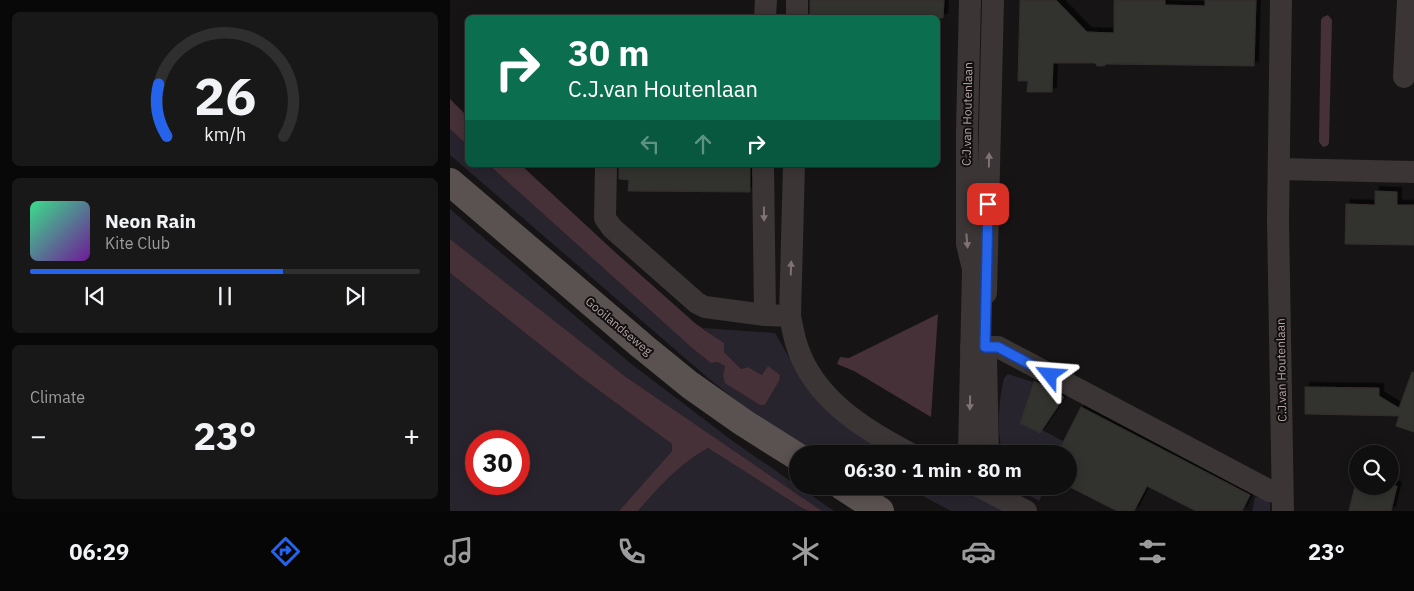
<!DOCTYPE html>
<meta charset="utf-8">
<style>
body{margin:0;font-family:"IBM Plex Sans",sans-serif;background:#191818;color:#f1f3f6;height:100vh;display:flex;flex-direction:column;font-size:19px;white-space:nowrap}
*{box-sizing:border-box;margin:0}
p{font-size:16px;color:#9c9c9e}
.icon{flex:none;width:28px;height:28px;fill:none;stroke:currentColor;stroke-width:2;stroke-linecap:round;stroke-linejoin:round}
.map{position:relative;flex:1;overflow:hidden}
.panel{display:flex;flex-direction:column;gap:12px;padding:12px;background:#090808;width:450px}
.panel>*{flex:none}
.top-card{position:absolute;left:15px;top:15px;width:475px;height:152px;border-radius:8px;box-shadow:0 2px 12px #0003,0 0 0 1px #302f2f;background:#0b6e4f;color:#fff;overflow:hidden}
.buttons{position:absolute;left:899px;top:445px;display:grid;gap:10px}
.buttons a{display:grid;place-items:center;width:50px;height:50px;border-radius:50%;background:#100f0f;box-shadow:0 2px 12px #0003,0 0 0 1px #302f2f;font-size:25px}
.speed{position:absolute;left:15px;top:430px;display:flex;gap:10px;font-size:25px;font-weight:700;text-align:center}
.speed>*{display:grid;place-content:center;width:65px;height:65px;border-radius:50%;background:#100f0f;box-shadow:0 2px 12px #0003,0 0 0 1px #302f2f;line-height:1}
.speed .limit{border:8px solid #d22;background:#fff;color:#111}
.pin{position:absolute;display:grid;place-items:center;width:42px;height:42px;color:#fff;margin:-21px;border-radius:10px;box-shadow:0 2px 8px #0006}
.me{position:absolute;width:55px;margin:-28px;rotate:298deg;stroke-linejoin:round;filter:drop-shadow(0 0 4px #0008)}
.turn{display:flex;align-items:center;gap:18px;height:105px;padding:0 20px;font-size:22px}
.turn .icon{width:65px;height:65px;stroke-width:2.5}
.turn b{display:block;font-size:35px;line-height:42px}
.lanes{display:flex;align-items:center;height:48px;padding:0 20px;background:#0003;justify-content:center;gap:25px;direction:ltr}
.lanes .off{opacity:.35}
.big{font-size:38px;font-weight:700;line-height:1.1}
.panel .card{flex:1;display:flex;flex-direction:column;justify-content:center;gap:8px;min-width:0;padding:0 18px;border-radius:8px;background:#191818}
.panel .dial{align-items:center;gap:0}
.dial svg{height:130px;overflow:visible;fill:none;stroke:#302f2f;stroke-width:7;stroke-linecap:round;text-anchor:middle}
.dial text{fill:#f1f3f6;stroke:none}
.song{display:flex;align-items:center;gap:15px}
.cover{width:60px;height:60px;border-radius:8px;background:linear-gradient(135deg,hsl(150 70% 55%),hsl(280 70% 35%))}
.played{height:5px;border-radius:2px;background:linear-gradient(90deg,#2563eb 65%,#302f2f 65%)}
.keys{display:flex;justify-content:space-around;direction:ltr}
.heat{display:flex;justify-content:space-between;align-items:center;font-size:28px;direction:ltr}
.trip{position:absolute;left:339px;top:445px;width:288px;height:50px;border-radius:25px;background:#100f0f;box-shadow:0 2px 12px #0003,0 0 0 1px #302f2f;font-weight:700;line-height:50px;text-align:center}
.dock{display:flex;height:80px;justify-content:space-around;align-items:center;background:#060606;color:#9c9c9e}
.dock .icon{width:35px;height:35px}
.dock .active{color:#2563eb}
.dock b{font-size:22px;color:#f1f3f6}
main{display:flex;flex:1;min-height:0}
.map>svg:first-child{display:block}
.green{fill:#28242e;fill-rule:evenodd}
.water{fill:#463138}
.building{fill:#32302f;stroke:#322f2e;filter:url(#shadow)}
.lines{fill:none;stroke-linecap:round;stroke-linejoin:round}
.minor{stroke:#3b3535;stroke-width:22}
.major{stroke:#5a5151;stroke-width:28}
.oneway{fill:#7f7373}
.route-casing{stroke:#184099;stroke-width:12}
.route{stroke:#2563eb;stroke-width:9}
.labels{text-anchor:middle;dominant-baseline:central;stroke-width:4;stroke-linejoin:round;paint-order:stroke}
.street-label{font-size:12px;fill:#b7a5a6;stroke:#110f0f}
</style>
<main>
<section class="panel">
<div class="card dial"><svg viewBox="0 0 100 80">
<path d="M14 69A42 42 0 1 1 86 69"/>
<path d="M14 69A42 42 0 0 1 9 37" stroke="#2563eb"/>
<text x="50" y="56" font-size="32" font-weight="700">26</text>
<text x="50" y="72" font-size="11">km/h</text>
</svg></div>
<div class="card">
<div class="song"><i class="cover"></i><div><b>Neon Rain</b><p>Kite Club</p></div></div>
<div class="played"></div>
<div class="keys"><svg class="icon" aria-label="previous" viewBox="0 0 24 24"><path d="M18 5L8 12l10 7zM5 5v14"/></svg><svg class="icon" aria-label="pause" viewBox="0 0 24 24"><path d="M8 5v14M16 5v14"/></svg><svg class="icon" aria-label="next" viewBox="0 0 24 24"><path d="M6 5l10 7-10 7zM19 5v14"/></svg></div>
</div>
<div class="card"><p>Climate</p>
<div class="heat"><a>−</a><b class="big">23°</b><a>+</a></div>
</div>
</section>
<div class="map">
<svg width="964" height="511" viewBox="0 0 964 511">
<defs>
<filter id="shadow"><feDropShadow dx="4.5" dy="-4.5" stdDeviation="0" flood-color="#0009"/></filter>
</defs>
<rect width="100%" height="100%" fill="#161414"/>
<g class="green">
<path d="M0 129 17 145 18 165H39L242 348 261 363 267 362 275 366 273 375 315 405 329 381 312 375 298 367 291 369 274 352V343L253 328 325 333 340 359 443 454H395L391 451 390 454H361L315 423 258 378 0 155Z"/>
<path d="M0 209 180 363 284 442 384 511H372L176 377 0 239Z"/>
<path d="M0 273 132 378 222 444V451L169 511H0ZM26 441H69V484H26Z"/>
<path d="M558 374 583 382 571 419 613 441 607 454H553C546 432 549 400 554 378Z"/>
<path d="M258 448 352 508 359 511H188C211 485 227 465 258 448Z"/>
<path d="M454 486H508L557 511H501Z"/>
<path d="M569 486H596L589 501 575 493Z"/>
<path d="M805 497 820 500V511H802Z"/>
</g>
<g class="water">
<path d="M878 15 882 20 879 143 877 146 873 147 869 142 871 20 873 17Z"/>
<path d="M0 99 17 116V145L0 129Z"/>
<path d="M39 165H71L166 253 246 324 274 343V352L291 369 298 367 312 375 318 366 330 375 329 381 315 405H310L275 383 273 375 275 366 267 362 261 363 242 348Z"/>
<path d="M0 239 176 377 372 511H359L352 508 258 448C228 465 210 486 188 511H169L222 451V444L132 378 0 273Z"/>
<path d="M488 314 481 417 404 371 387 364 390 357 399 358Z"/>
</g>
<g class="building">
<path d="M360 0H494L493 18H360Z"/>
<path d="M570 0H606L637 32 664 33V0H715V5L755 6V0H806L804 66 656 64 654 66H647L645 63H603L602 92H577L578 81H568Z"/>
<path d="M169 165H300V192L178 191 179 180 169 179Z"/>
<path d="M925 191 947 192V205H964V245L895 244 896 204 925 205Z"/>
<path d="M962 372 964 373V432L946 426 949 416 855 414V387L929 388V396L949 408Z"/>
<path d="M584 381 614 397 590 433 570 423Z"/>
<path d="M631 407 800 495 792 511H746L697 486 684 511H667L618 486V454H607Z"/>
<path d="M905 486H947L941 511H899Z"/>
</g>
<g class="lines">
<g class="minor">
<path d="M831 0 828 220 833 511"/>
<path d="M315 18 316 0"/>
<path d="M347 18V0"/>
<path d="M954 77 958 0"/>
<path d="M156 165 155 218 162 228 247 303 255 307 315 315 340 316C342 326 344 337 347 346 364 399 415 430 461 454"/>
<path d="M313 165 315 315"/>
<path d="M829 169 964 172"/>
<path d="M536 293 543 0"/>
<path d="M340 316 344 165"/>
<path d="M521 347H548L820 491 832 493"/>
<path d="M536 357 538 454"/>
<path d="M519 454 523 269 517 244V131L520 0"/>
<path d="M528 486 576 511"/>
</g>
<g class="major">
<path d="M0 182 192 346 240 385 294 423 348 457"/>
<path d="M392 486 430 511"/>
</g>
</g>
<defs><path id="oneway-solid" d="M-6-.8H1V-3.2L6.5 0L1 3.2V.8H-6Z" transform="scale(1.25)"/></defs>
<g class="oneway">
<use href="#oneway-solid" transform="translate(539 160) rotate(-89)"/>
<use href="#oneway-solid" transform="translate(314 214) rotate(89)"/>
<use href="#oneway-solid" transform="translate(517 241) rotate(85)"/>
<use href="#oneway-solid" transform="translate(341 268) rotate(-88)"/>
<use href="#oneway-solid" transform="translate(520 403) rotate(91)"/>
</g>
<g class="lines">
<g class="route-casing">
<path id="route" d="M538 204 535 347H548L600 375"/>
</g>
<use href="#route" class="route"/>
</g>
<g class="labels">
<g class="street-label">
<text transform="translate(517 114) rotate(-89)">C.J.van Houtenlaan</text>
<text transform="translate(169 326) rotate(40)">Gooilandseweg</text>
<text transform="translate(831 370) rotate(-91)">C.J.van Houtenlaan</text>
</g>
</g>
</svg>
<div class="buttons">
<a><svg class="icon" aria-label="search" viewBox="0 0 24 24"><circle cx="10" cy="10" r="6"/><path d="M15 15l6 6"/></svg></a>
</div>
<div class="speed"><div class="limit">30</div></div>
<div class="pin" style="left:538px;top:204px;background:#d93025"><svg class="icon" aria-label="arrive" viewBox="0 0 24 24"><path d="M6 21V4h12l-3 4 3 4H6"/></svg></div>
<svg class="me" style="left:600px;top:375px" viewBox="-20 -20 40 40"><path d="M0-17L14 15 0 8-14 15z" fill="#2563eb" stroke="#fff" stroke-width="4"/></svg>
<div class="trip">06:30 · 1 min · 80 m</div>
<div class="top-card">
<div class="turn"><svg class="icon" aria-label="right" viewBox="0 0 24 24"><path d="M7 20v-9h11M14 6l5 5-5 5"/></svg><div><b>30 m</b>C.J.van Houtenlaan</div></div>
<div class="lanes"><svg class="icon off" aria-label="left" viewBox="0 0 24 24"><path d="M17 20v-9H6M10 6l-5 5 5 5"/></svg><svg class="icon off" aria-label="ahead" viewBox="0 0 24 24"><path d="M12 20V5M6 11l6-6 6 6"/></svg><svg class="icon" aria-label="right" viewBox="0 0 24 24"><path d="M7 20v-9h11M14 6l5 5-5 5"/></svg></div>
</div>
</div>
</main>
<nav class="dock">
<b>06:29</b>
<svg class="icon active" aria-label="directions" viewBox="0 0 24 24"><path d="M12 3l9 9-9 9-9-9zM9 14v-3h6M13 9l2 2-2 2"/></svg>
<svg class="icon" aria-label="music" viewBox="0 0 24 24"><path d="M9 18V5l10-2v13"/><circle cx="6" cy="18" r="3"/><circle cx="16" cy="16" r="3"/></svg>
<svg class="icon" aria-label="phone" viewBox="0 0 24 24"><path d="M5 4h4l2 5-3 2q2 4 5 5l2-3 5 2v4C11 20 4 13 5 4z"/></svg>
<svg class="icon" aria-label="climate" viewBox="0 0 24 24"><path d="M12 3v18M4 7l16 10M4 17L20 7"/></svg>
<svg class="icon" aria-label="car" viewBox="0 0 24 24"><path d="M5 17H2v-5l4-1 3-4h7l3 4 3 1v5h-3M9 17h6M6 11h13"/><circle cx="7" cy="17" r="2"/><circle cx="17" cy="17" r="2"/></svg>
<svg class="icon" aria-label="filters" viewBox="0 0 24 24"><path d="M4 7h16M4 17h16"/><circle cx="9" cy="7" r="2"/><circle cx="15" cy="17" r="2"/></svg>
<b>23°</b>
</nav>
